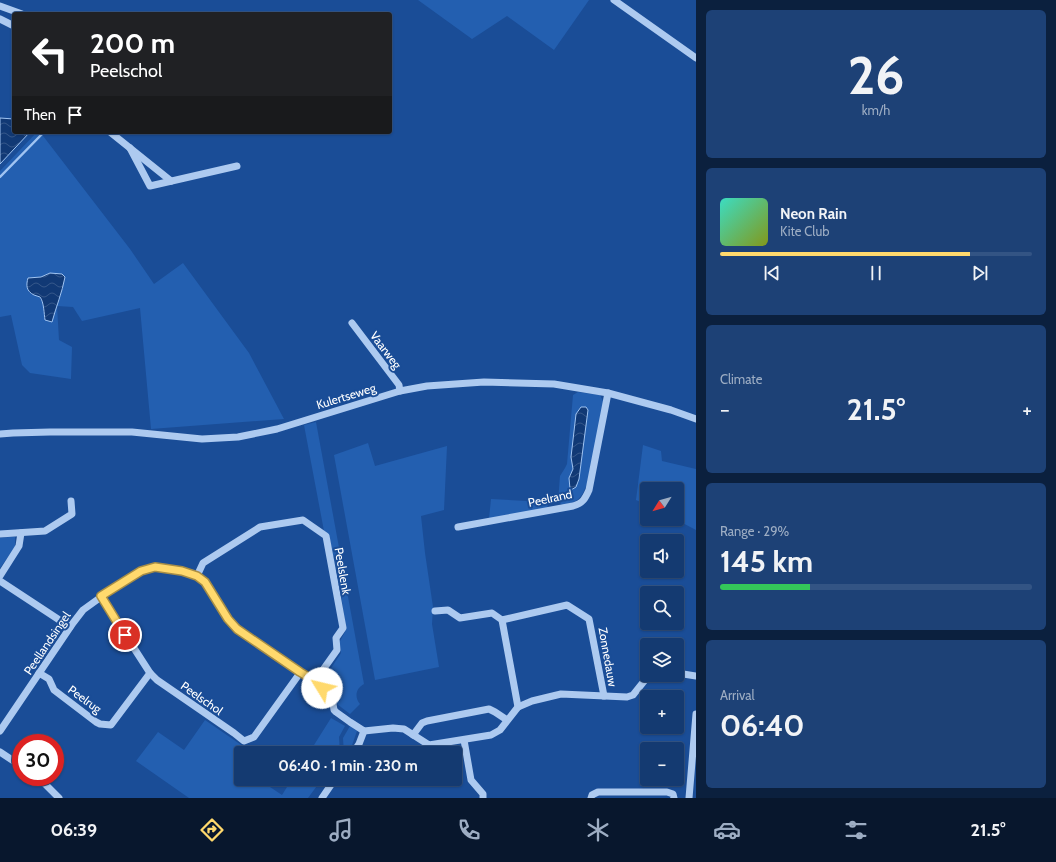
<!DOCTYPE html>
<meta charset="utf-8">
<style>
body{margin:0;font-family:Cabin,sans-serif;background:#1d4176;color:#f1f3f6;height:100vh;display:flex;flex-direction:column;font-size:15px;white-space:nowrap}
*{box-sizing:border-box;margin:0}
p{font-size:13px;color:#9dadc3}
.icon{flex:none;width:22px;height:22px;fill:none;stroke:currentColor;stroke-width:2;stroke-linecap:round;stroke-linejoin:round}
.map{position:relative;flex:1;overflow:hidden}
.panel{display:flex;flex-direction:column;gap:10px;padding:10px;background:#0b203e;width:360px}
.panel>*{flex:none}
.banner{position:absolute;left:12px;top:12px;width:380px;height:122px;border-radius:4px;box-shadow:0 1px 3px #0004,0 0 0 1px #335484;background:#202124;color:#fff;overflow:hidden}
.needle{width:26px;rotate:233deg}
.tools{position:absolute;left:640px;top:482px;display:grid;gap:8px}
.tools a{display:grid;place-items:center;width:44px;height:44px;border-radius:4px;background:#143a71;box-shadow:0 1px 3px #0004,0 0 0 1px #335484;font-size:20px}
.speed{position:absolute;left:12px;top:734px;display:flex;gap:8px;font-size:20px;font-weight:700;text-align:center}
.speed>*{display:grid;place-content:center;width:52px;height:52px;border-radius:50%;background:#143a71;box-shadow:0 1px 3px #0004,0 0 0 1px #335484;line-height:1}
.speed .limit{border:6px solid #d22;background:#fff;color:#111}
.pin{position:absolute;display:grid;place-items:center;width:34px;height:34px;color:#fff;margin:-17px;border:2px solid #fff;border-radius:50%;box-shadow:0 1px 4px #0007}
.me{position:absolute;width:44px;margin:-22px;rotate:306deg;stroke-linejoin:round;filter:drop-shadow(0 0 3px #0008)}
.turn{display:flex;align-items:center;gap:14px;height:84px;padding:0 12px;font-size:18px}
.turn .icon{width:52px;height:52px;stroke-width:2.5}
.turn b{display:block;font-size:28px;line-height:34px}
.then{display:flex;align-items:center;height:38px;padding:0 12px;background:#0003;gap:8px;font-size:15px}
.big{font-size:30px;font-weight:800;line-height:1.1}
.panel .card{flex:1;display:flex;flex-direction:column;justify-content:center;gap:6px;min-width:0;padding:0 14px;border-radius:6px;background:#1d4176}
.panel .dial{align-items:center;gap:0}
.dial b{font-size:52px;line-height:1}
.song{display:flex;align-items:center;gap:12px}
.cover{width:48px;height:48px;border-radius:6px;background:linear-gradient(135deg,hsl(170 70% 55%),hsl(70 70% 35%))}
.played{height:4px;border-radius:2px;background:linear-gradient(90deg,#ffd96d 80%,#335484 80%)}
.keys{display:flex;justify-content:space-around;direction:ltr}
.heat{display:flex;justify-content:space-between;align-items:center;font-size:22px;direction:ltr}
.charge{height:6px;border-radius:3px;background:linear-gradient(90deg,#34c759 29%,#335484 0)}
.trip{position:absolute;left:234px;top:746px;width:228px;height:40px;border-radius:4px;background:#143a71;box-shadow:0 1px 3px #0004,0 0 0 1px #335484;font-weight:800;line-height:40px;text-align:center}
.dock{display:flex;height:64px;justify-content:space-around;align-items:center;background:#08172d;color:#9dadc3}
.dock .icon{width:28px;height:28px}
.dock .selected{color:#ffd96d}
.dock b{font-size:18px;color:#f1f3f6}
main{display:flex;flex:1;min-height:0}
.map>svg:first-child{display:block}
.green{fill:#235fb0;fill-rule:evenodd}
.water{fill:url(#water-waves);stroke:#a0c4f2}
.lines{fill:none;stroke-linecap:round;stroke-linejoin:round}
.stream{stroke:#a0c4f2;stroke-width:2.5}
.minor{stroke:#adcaf0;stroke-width:7}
.route-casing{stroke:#a68d47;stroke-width:10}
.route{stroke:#ffd96d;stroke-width:7}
.labels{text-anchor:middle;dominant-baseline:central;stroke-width:4;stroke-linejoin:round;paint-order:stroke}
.street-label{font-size:12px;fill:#fff;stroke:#1a4d97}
</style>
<main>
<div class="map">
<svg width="696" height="798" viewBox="0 0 696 798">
<defs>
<pattern id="water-waves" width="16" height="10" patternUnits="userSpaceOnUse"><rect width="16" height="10" fill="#113975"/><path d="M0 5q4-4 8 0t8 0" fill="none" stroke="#35578a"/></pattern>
</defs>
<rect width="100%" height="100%" fill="#1a4d97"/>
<g class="green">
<path d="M418 0H589L554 50 507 16 472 39Z"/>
<path d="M37 132H40L130 249 154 284 183 263 249 353 284 419 151 429 140 308 82 321 73 307 57 306 59 340 72 347 71 379 30 373 22 365 11 315 0 317V171ZM50 273 63 287 53 317 45 320 42 301 39 297 29 292 35 277H41Z"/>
<path d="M578 392 600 395 604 403 587 484C581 499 578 502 563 505L558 502 560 476 565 468 567 464 573 395ZM581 407H586L588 410 578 484 569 478 573 469 579 410Z"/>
<path d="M316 422 364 684C356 688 354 697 360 704L350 714 337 704 335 692 322 682 341 653 339 643 346 630 341 594 329 535 324 531 304 425Z"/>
<path d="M368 443 375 466 447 446 444 510 421 516 425 553 433 607 432 624 439 667 375 680 334 455Z"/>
<path d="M643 445 661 451 662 461 696 469V530L675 519H677V489H647V505L636 500Z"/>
<path d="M491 499 546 502 548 506 545 509 489 519Z"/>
<path d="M9 537H15V547L0 568V538Z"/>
<path d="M331 718 345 726 339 737 340 753H309Z"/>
<path d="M205 720 250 751 249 753H241V779H258L282 795 292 779H322L308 798H189L136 761 158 732 184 750Z"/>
<path d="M350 726 357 731 350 751 349 753H344L343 738Z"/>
</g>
<g class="water">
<path d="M0 118 14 119V132H30L0 164Z"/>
<path d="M50 273 62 274 65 277C62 293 56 307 52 322L45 320C44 314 44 302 40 297 38 296 36 296 34 295 26 291 26 285 28 278L41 277Z"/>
<path d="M581 407H586L588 410 579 479 576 487 571 490 570 489 569 478 573 469 571 457 576 414Z"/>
</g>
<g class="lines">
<path class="stream" d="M0 177 44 132"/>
<g class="minor">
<path d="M614 0 696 58"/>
<path d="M0 6 22 14"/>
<path d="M0 19 14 26"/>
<path d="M110 132 171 181"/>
<path d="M130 148 150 186 237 166"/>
<path d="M352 323 399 385 400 391"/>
<path d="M0 434 13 433 50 432H132L202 439 238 437 277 429 400 391 427 386 484 382 554 384 608 393 671 410 696 419"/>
<path d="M458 527 573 506C583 503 585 499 589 490L608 393"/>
<path d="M0 534 45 531 72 514 71 501"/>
<path d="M0 576 19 546 21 533"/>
<path d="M197 576 203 563 260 527 303 520 326 536 343 628 336 638 337 650 315 681"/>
<path d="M0 581 70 627"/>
<path d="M101 597 150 673 157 680 234 733 244 741 254 737 300 673"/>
<path d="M435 611 448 610 460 618 492 613 502 620 518 707"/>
<path d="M502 620 567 605 589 619 604 696"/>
<path d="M39 673 49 679 54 690 96 722 100 724 111 725 150 673"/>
<path d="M677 673 696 676"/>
<path d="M0 731 73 623 83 610 101 597 141 571 155 567 182 571 197 576 205 582 228 619 237 629 300 673 315 681 329 694 332 698 334 710 336 712 350 722 364 731 393 728 404 729 429 745 491 735 500 730 518 707 532 701 561 694 627 697 633 695 649 675"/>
<path d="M413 735 422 723 427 721 489 709 495 712 507 720"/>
<path d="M464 740 471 780 483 794V798"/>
<path d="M0 752 21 766"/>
<path d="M353 753 359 744 364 731"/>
<path d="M36 777 42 781 59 798"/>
<path d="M322 798 335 779"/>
<path d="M591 798 592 795 598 792H667L673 794 674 798"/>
<path d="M689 798 696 714"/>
</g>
</g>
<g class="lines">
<g class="route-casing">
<path id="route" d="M125 635 101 596 141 571 155 567 182 571 197 576 205 582 228 619 237 629 300 672 315 681 322 688"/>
</g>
<use href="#route" class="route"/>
</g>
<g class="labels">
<g class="street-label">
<text transform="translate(386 350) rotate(53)">Vaarweg</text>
<text transform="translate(346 396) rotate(-17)">Kulertseweg</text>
<text transform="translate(550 498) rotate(-12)">Peelrand</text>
<text transform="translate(343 571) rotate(80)">Peelslenk</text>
<text transform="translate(47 643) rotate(-56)">Peellandsingel</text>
<text transform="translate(608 657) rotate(80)">Zonnedauw</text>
<text transform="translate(202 698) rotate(35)">Peelschol</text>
<text transform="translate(85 699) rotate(36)">Peelrug</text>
</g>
</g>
</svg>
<div class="tools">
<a><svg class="needle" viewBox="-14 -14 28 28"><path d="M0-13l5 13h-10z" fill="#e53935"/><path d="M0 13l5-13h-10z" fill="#9dadc3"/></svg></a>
<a><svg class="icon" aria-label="sound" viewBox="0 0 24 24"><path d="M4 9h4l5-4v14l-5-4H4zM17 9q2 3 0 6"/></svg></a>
<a><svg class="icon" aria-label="search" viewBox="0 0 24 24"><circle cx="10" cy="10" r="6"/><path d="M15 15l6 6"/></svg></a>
<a><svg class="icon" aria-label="layers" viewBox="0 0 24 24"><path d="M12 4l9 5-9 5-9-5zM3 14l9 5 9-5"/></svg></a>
<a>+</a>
<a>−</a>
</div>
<div class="speed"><div class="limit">30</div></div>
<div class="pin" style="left:125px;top:635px;background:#d93025"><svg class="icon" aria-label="arrive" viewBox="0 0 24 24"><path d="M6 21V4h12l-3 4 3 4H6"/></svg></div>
<svg class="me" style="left:322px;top:688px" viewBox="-20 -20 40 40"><circle r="19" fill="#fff"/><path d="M0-13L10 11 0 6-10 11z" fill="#ffd96d"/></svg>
<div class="trip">06:40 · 1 min · 230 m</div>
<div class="banner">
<div class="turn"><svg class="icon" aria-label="left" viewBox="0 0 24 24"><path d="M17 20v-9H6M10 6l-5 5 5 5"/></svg><div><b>200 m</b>Peelschol</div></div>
<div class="then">Then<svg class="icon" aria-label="arrive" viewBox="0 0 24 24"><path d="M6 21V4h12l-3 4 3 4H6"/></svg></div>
</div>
</div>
<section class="panel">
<div class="card dial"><b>26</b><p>km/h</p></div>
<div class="card">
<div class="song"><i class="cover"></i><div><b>Neon Rain</b><p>Kite Club</p></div></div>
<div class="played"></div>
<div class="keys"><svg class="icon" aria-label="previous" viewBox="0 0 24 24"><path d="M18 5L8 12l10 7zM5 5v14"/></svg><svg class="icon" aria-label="pause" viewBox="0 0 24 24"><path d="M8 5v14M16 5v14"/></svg><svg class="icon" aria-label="next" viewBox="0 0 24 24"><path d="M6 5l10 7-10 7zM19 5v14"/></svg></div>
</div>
<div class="card"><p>Climate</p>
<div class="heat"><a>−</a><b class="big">21.5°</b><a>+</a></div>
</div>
<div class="card"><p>Range · 29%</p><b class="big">145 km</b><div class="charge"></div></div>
<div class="card"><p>Arrival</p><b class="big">06:40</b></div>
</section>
</main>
<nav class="dock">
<b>06:39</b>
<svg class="icon selected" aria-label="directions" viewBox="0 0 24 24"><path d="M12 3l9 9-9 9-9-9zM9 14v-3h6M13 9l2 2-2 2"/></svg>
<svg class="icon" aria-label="music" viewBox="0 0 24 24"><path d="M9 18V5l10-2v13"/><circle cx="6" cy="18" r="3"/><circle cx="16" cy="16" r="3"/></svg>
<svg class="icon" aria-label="phone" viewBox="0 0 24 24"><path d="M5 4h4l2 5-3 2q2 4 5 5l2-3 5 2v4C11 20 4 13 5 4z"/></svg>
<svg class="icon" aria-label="climate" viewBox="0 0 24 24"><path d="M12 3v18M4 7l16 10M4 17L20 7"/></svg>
<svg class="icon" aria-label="car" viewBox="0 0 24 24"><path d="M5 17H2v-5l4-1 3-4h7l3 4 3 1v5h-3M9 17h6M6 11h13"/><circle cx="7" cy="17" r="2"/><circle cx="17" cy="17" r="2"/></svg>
<svg class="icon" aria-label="filters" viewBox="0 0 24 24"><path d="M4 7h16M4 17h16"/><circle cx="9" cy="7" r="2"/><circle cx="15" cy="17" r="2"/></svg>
<b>21.5°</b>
</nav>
